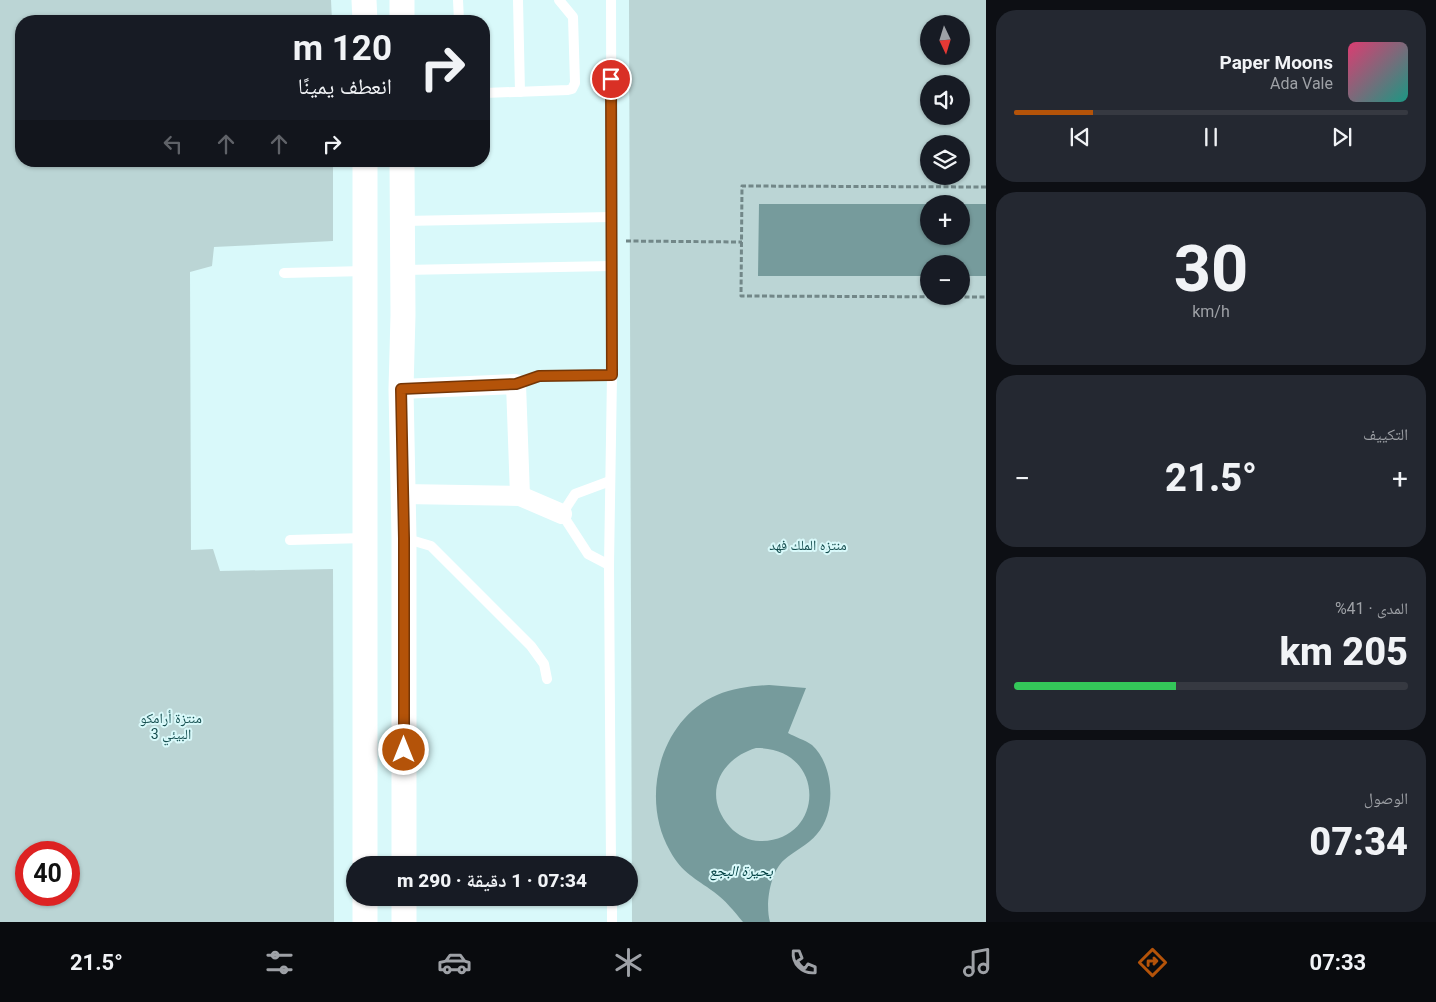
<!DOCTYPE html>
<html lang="ar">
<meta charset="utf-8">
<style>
body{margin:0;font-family:Roboto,"Noto Naskh Arabic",sans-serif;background:#242831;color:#f1f3f6;direction:rtl;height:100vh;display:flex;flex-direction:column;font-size:19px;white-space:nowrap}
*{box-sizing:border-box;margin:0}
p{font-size:16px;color:#9ea1a6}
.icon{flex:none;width:28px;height:28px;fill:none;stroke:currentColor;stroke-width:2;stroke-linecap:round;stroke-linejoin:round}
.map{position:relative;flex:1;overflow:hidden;direction:ltr}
.sheet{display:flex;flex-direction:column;gap:10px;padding:10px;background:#0d0f14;width:450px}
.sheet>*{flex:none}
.guide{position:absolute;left:15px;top:15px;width:475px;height:152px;border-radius:20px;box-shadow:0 1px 4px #0004;direction:rtl;background:#171b24;color:#f1f3f6;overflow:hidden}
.needle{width:32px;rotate:176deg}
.fabs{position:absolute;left:920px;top:15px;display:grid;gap:10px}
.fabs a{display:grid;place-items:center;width:50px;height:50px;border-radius:50%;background:#171b24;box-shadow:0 1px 4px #0004;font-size:25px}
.speed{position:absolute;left:15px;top:841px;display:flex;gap:10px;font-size:25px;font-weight:700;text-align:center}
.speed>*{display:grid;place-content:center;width:65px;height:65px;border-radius:50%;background:#171b24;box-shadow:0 1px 4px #0004;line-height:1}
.speed .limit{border:8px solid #d22;background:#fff;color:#111}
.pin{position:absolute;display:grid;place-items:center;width:42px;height:42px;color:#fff;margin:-21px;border:2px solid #fff;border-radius:50%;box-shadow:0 1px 5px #0007}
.me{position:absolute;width:55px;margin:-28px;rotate:0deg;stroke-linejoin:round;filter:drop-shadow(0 0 4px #0008)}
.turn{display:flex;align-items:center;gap:18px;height:105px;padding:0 15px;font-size:22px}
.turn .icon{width:65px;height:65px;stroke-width:2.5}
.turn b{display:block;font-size:35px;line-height:42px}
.lanes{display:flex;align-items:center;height:48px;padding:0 15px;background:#0003;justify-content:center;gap:25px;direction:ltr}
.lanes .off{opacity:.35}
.big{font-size:38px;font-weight:800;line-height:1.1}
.sheet .tile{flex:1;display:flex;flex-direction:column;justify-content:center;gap:8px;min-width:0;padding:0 18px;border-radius:20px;background:#242831}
.sheet .dial{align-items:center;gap:0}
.dial b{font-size:65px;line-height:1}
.song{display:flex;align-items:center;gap:15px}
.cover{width:60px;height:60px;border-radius:8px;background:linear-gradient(135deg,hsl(340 70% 55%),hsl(170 70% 35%))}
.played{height:5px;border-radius:2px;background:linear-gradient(90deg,#b45309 20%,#363941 20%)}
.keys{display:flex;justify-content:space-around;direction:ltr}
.heat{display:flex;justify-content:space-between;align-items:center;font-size:28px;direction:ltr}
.charge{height:8px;border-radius:4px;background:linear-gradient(90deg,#34c759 41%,#363941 0)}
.trip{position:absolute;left:346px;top:856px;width:292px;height:50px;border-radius:25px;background:#171b24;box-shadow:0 1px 4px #0004;font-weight:800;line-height:50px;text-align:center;direction:rtl}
.menu{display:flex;height:80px;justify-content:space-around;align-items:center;background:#090b0e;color:#9ea1a6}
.menu .icon{width:35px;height:35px}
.menu .selected{color:#b45309}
.menu b{font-size:22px;color:#f1f3f6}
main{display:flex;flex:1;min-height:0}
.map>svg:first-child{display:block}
.green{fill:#bbd5d5;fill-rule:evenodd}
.water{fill:#769b9c;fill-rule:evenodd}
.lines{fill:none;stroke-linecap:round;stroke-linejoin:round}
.path{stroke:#728788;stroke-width:3;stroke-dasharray:5 2.5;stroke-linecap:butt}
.service{stroke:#fff;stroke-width:10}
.minor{stroke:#fff;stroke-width:20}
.tertiary{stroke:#fff;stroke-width:25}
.route-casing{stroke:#753606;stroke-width:12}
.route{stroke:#b45309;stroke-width:9}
.labels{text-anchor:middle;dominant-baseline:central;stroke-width:4;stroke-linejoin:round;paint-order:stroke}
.park-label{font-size:14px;fill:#144d4e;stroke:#d9f9fa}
.water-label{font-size:15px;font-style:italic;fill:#014042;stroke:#d9f9fa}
</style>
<main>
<section class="sheet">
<div class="tile">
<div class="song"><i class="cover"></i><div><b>Paper Moons</b><p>Ada Vale</p></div></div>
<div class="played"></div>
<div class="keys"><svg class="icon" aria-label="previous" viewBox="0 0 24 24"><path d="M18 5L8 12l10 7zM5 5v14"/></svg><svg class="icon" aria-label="pause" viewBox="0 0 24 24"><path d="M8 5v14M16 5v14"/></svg><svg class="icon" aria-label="next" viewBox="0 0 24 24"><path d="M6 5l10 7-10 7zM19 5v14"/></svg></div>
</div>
<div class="tile dial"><b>30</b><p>km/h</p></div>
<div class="tile"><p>التكييف</p>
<div class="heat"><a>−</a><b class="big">21.5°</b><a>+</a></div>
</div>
<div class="tile"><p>المدى · 41%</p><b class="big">205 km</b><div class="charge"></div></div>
<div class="tile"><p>الوصول</p><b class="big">07:34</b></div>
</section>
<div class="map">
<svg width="986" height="922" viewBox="0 0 986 922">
<rect width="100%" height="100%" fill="#d9f9fa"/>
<g class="green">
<path d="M0 0H331L332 21H21V161H333V241L214 247 212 266 190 272 191 550 213 549 220 571 333 569 334 922H0ZM26 852H69V895H26Z"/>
<path d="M629 0H986V922H632ZM929 24H961V56H929ZM929 84H961V116H929ZM929 144H961V176H929ZM929 204H961V236H929ZM929 264H961V296H929Z"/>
</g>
<g class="water">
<path d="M759 204H929V236H961V204H986V276H961V264H929V276H758Z"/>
<path d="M769 685 806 688 788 733C795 737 805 740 812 745 834 765 837 812 817 834 808 845 794 851 784 860 770 872 765 905 770 922H743C734 911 725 900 714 892 695 878 682 873 670 851 640 799 659 720 717 695 733 688 751 686 769 685ZM756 748C827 747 826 841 760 841 749 841 737 835 730 827 702 796 719 759 756 748Z"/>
</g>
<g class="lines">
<g class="path">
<path d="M986 187 742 186 741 296 986 297"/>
<path d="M626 241 742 242"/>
</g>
<g class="service">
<path d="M458 0 459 21"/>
<path d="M518 0 520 92"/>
<path d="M611 0 612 375 609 565 611 865"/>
<path d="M484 93 568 90 572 89 575 83 573 17 559 0"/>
<path d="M403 221 611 217"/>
<path d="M403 270 611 266"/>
<path d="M284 273 365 271"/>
<path d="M516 384 539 376 612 375"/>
<path d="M404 538 431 546 531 646 544 664 547 679"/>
<path d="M290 540 365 538"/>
<path d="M609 565 588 554 562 514 575 494 610 481"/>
<path d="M612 898V922"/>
</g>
<g class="minor">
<path d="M401 389 516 384 520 496"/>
<path d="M403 494 520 496 562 514"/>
</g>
<g class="tertiary">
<path d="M364 0 365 21"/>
<path d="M402 21V0"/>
<path d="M365 161V865"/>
<path d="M402 161 403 315 401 389 404 538V865"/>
<path d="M404 898V922"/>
<path d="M365 922V898"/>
</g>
</g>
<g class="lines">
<g class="route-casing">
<path id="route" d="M404 750V538L401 389 516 384 539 376 612 375 611 79"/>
</g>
<use href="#route" class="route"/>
</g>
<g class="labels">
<g class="park-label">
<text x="808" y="545">منتزه الملك فهد</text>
<text x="171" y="718">منتزة أرامكو<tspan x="171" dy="16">البيئي 3</tspan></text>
</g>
<g class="water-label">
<text x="741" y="871">بحيرة البجع</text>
</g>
</g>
</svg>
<div class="fabs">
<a><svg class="needle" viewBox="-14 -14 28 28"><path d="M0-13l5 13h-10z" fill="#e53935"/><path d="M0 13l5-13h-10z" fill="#9ea1a6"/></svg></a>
<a><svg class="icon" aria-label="sound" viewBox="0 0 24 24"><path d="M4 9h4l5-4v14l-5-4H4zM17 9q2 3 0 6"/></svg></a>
<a><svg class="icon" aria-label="layers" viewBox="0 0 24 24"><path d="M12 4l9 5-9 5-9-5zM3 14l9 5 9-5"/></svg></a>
<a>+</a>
<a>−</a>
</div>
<div class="speed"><div class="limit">40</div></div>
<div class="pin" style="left:611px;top:79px;background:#d93025"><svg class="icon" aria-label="arrive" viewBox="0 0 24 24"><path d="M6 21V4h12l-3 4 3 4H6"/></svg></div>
<svg class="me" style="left:404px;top:750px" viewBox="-20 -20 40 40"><circle r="17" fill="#b45309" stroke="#fff" stroke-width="3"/><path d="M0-11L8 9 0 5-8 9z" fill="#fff"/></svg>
<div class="trip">07:34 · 1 دقيقة · 290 m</div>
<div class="guide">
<div class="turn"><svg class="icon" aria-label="right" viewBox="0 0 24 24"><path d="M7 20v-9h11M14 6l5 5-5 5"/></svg><div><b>120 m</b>انعطف يمينًا</div></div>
<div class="lanes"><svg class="icon off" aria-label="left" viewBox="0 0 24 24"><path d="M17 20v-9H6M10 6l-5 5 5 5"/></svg><svg class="icon off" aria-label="ahead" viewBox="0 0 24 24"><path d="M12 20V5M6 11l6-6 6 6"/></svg><svg class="icon off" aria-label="ahead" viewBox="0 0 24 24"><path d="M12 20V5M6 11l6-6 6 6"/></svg><svg class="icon" aria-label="right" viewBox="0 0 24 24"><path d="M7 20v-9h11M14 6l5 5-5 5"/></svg></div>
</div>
</div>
</main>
<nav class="menu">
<b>07:33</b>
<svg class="icon selected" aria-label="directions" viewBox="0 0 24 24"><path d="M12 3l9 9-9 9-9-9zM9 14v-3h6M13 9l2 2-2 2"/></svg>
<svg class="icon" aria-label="music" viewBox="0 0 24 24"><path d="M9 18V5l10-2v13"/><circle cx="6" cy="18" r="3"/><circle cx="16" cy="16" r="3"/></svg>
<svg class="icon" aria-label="phone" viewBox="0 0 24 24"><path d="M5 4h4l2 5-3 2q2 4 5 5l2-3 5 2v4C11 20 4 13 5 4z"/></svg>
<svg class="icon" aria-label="climate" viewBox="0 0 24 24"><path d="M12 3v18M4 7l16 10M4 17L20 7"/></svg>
<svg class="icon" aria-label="car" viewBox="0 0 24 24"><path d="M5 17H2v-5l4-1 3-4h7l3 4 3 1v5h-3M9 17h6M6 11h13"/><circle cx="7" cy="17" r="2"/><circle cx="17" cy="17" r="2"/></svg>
<svg class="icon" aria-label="filters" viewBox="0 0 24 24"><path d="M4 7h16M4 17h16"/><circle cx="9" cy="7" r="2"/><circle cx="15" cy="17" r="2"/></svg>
<b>21.5°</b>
</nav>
